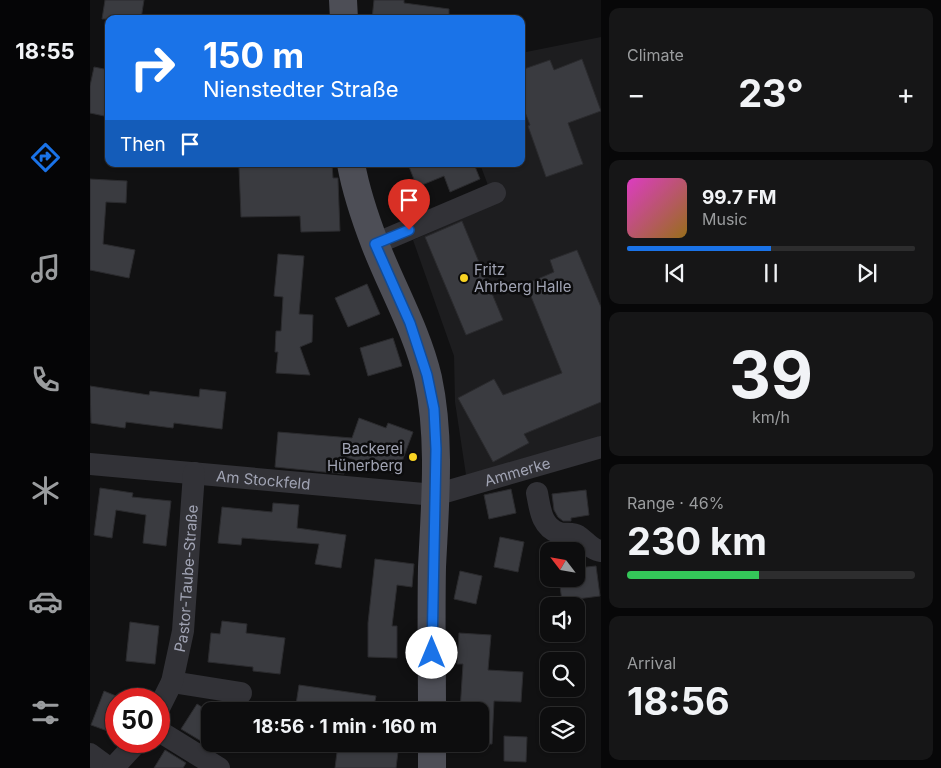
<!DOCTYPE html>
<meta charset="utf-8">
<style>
body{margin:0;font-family:Inter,sans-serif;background:#161617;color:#f1f3f6;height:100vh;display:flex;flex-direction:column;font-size:19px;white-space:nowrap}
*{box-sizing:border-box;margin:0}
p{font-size:16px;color:#9a9c9e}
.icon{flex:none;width:28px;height:28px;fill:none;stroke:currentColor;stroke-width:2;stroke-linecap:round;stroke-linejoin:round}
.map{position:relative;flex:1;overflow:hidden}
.panel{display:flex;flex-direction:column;gap:8px;padding:8px;background:#070708;width:340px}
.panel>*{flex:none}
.hud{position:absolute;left:15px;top:15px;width:420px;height:152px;border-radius:10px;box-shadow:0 1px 4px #0004,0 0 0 1px #2d2d2e;background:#1a73e8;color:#fff;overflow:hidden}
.needle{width:32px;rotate:301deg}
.buttons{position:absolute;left:450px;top:542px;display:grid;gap:10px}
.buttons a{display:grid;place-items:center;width:45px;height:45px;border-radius:10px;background:#0d0d0e;box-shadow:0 1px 4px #0004,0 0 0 1px #2d2d2e;font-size:25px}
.speed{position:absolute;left:15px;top:688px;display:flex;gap:10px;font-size:25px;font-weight:700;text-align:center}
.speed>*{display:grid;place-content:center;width:65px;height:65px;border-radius:50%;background:#0d0d0e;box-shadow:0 1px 4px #0004,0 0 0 1px #2d2d2e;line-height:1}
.speed .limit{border:8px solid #d22;background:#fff;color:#111}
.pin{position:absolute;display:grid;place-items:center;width:42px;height:42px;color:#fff;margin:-51px -21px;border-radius:50% 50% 50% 0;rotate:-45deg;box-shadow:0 0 5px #0007}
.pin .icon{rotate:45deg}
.me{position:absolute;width:55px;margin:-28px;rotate:0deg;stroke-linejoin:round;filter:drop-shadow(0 0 4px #0008)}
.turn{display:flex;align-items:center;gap:18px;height:105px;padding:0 15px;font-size:22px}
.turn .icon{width:65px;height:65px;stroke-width:2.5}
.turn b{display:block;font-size:35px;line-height:42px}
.then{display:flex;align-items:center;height:48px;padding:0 15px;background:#0003;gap:10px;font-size:19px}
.big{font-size:38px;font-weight:700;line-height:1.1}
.panel .card{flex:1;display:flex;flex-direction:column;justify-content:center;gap:8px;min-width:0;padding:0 18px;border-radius:10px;background:#161617}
.panel .dial{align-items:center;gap:0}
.dial b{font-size:65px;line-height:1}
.song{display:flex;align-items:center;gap:15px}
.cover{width:60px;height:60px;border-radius:8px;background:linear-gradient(135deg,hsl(310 70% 55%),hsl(40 70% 35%))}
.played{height:5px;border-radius:2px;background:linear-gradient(90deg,#1a73e8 50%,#2d2d2e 50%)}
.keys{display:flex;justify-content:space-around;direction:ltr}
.heat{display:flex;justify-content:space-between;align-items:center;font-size:28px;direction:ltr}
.charge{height:8px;border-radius:4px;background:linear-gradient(90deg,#34c759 46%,#2d2d2e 0)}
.trip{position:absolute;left:111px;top:702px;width:288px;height:50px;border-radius:10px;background:#0d0d0e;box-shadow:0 1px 4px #0004,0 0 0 1px #2d2d2e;font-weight:700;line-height:50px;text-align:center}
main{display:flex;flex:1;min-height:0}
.menu{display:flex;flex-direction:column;width:90px;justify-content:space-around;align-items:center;background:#050506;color:#9a9c9e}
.menu .icon{width:35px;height:35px}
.menu .active{color:#1a73e8}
.menu b{font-size:22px;color:#f1f3f6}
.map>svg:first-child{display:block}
.built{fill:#1d1d1f}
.building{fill:#3a3b40;stroke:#2b2b2e}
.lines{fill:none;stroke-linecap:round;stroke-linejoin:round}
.minor{stroke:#323237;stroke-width:22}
.major{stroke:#4d4e56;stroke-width:28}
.route-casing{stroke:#114b97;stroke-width:12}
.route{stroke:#1a73e8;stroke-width:9}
.poi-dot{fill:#f8d323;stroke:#0c0c0d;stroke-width:2}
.labels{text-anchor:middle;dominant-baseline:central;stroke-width:5;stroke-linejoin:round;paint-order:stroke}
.poi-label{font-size:15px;fill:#a1a4b4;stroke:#0c0c0d;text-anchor:start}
.street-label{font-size:15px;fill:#a1a4b4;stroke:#0c0c0d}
</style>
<main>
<nav class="menu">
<b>18:55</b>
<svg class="icon active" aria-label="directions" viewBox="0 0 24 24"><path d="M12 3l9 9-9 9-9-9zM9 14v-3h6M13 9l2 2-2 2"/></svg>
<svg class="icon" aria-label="music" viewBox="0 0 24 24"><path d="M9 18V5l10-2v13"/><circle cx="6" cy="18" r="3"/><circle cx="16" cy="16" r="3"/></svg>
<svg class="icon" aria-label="phone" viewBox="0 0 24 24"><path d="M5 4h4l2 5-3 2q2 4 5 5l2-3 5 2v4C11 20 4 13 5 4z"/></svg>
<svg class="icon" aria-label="climate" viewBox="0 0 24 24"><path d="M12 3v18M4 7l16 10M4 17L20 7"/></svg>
<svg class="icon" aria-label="car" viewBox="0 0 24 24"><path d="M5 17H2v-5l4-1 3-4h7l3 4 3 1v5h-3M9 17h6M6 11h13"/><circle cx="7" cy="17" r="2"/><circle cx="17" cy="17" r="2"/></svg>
<svg class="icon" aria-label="filters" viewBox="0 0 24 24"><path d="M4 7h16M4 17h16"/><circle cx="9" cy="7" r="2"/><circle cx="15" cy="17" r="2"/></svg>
</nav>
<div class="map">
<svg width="511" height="768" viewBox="0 0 511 768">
<rect width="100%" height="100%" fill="#111112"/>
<path class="built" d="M511 37V438L376 475 365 402 364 356 323 240 405 204 390 164H431V53Z"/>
<g class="building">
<path d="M15 0H54L51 19H12Z"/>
<path d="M284 0H314V3L359 9V19H282Z"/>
<path d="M492 59 511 111 478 123 493 164 456 177 438 126 440 125 431 102V70L460 60 464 70Z"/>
<path d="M4 67 19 70V117L0 113V86Z"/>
<path d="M168 164H205V165L242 164 243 178H248V180L250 231 211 232 210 216 151 217 149 167H168Z"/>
<path d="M318 164H384L390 179 360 192 354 176 327 187Z"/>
<path d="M0 179 37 181 36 203 16 202 13 244 45 250 39 278 0 270Z"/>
<path d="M372 221 413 320 376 335 335 237Z"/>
<path d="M487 250 511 307V402L434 434 439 443 403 462 368 398 404 379 413 395 472 373 436 284 464 272 460 260Z"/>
<path d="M188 254 214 256 209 314 223 315 222 342 210 347 220 375 186 373 188 352H185L186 331H191L193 297 184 296Z"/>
<path d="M277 284 290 314 258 327 245 298Z"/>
<path d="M303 338 312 366 278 376 270 348Z"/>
<path d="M0 386 59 395 60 391 109 397 110 389 136 392 132 429 84 423 83 428 36 422 35 428 1 423Z"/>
<path d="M269 418 296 428 298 423 323 432 307 475 256 457 254 474 185 467 188 432 262 438Z"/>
<path d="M10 488 43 493 42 497 81 501 76 546 53 543 56 515 26 510 22 538 4 535Z"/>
<path d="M421 489 426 513 399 519 394 495Z"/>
<path d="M496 490 499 515 481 518V521H473L468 517 464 510 462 494Z"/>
<path d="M183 503 209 505 207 528 256 535 251 568 225 564 229 544 152 538 151 545 128 543 132 507 182 512Z"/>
<path d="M410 537 434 542 428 572 404 567Z"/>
<path d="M285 559 324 564 322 587 307 585 302 626H307V658L278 657V623Z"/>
<path d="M486 560 487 568 506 566 510 596 472 601 469 579H486Z"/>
<path d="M370 571 392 576 386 604 364 599Z"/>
<path d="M132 621 157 624 156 633 195 638 190 674 163 671V667L118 662 121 633 130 634Z"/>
<path d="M40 622 69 626 65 664 36 661Z"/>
<path d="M369 633 401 635 398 670 433 672 431 702 404 701 402 744H390V711H370L373 664H367Z"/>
<path d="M209 685 286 696 283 711H205Z"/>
<path d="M14 691 26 696V734L1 725Z"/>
<path d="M107 704 120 712V728L111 741 91 729Z"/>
<path d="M414 736 437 737 436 762 414 761Z"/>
<path d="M248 744H309L306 768H245Z"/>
<path d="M75 750 96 763 93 768H64Z"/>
</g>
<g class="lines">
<g class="minor">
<path d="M285 244 405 193"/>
<path id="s1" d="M0 464 345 495 511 447"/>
<path d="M447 493C450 508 451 527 469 533 475 535 482 532 488 536 496 541 501 550 511 551"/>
<path d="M82 682 151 693"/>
<path id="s2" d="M69 708 82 682 93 631 104 473"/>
<path d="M69 731 129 768"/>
<path d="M0 754 19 768"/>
<path d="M23 768 48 741"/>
</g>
<g class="major">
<path d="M253 0 254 19"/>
<path d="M261 164C266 191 275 218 285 244 302 288 327 331 338 378 351 439 345 504 342 567 341 615 342 663 342 711"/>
<path d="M342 768V744"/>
</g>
</g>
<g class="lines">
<g class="route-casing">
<path id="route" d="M319 230 285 244 320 323 337 375 344 409 346 449 342 653"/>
</g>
<use href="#route" class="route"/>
</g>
<g class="poi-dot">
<circle cx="374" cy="278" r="5"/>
<circle cx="323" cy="457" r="5"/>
</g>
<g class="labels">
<g class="poi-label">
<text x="384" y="269">Fritz<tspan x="384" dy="17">Ahrberg Halle</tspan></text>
<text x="313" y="448" text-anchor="end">Backerei<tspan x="313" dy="17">Hünerberg</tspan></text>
</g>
<g class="street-label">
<text stroke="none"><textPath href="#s1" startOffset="432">Ammerke</textPath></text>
<text stroke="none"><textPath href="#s1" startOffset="174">Am Stockfeld</textPath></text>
<text stroke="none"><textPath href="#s2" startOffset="134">Pastor-Taube-Straße</textPath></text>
</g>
</g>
</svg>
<div class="buttons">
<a><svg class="needle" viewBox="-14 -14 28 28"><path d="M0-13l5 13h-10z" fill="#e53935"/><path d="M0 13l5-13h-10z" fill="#9a9c9e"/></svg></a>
<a><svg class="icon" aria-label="sound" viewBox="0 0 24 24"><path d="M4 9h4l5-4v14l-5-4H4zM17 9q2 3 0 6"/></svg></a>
<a><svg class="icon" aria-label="search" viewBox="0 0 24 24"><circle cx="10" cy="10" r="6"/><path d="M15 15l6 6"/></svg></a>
<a><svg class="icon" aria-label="layers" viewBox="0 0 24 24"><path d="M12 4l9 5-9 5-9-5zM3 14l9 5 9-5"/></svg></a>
</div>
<div class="speed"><div class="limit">50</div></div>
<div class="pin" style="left:319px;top:230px;background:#d93025"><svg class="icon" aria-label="arrive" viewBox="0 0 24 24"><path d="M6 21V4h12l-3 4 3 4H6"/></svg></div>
<svg class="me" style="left:342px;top:653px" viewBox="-20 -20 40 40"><circle r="19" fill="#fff"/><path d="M0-13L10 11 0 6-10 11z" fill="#1a73e8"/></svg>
<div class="trip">18:56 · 1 min · 160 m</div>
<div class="hud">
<div class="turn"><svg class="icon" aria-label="right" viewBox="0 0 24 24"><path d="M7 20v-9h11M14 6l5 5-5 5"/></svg><div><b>150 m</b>Nienstedter Straße</div></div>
<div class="then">Then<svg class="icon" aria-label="arrive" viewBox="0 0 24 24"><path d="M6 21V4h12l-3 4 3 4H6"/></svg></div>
</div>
</div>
<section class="panel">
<div class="card"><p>Climate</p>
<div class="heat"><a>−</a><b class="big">23°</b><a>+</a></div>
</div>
<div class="card">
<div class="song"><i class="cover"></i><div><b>99.7 FM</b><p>Music</p></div></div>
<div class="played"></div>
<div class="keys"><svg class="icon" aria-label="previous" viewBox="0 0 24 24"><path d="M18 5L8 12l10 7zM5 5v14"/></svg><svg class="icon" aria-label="pause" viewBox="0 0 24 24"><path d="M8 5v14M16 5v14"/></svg><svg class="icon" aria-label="next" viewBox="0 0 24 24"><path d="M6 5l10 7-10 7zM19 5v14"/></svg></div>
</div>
<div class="card dial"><b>39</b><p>km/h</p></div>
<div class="card"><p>Range · 46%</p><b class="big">230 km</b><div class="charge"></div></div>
<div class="card"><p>Arrival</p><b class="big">18:56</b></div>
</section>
</main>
